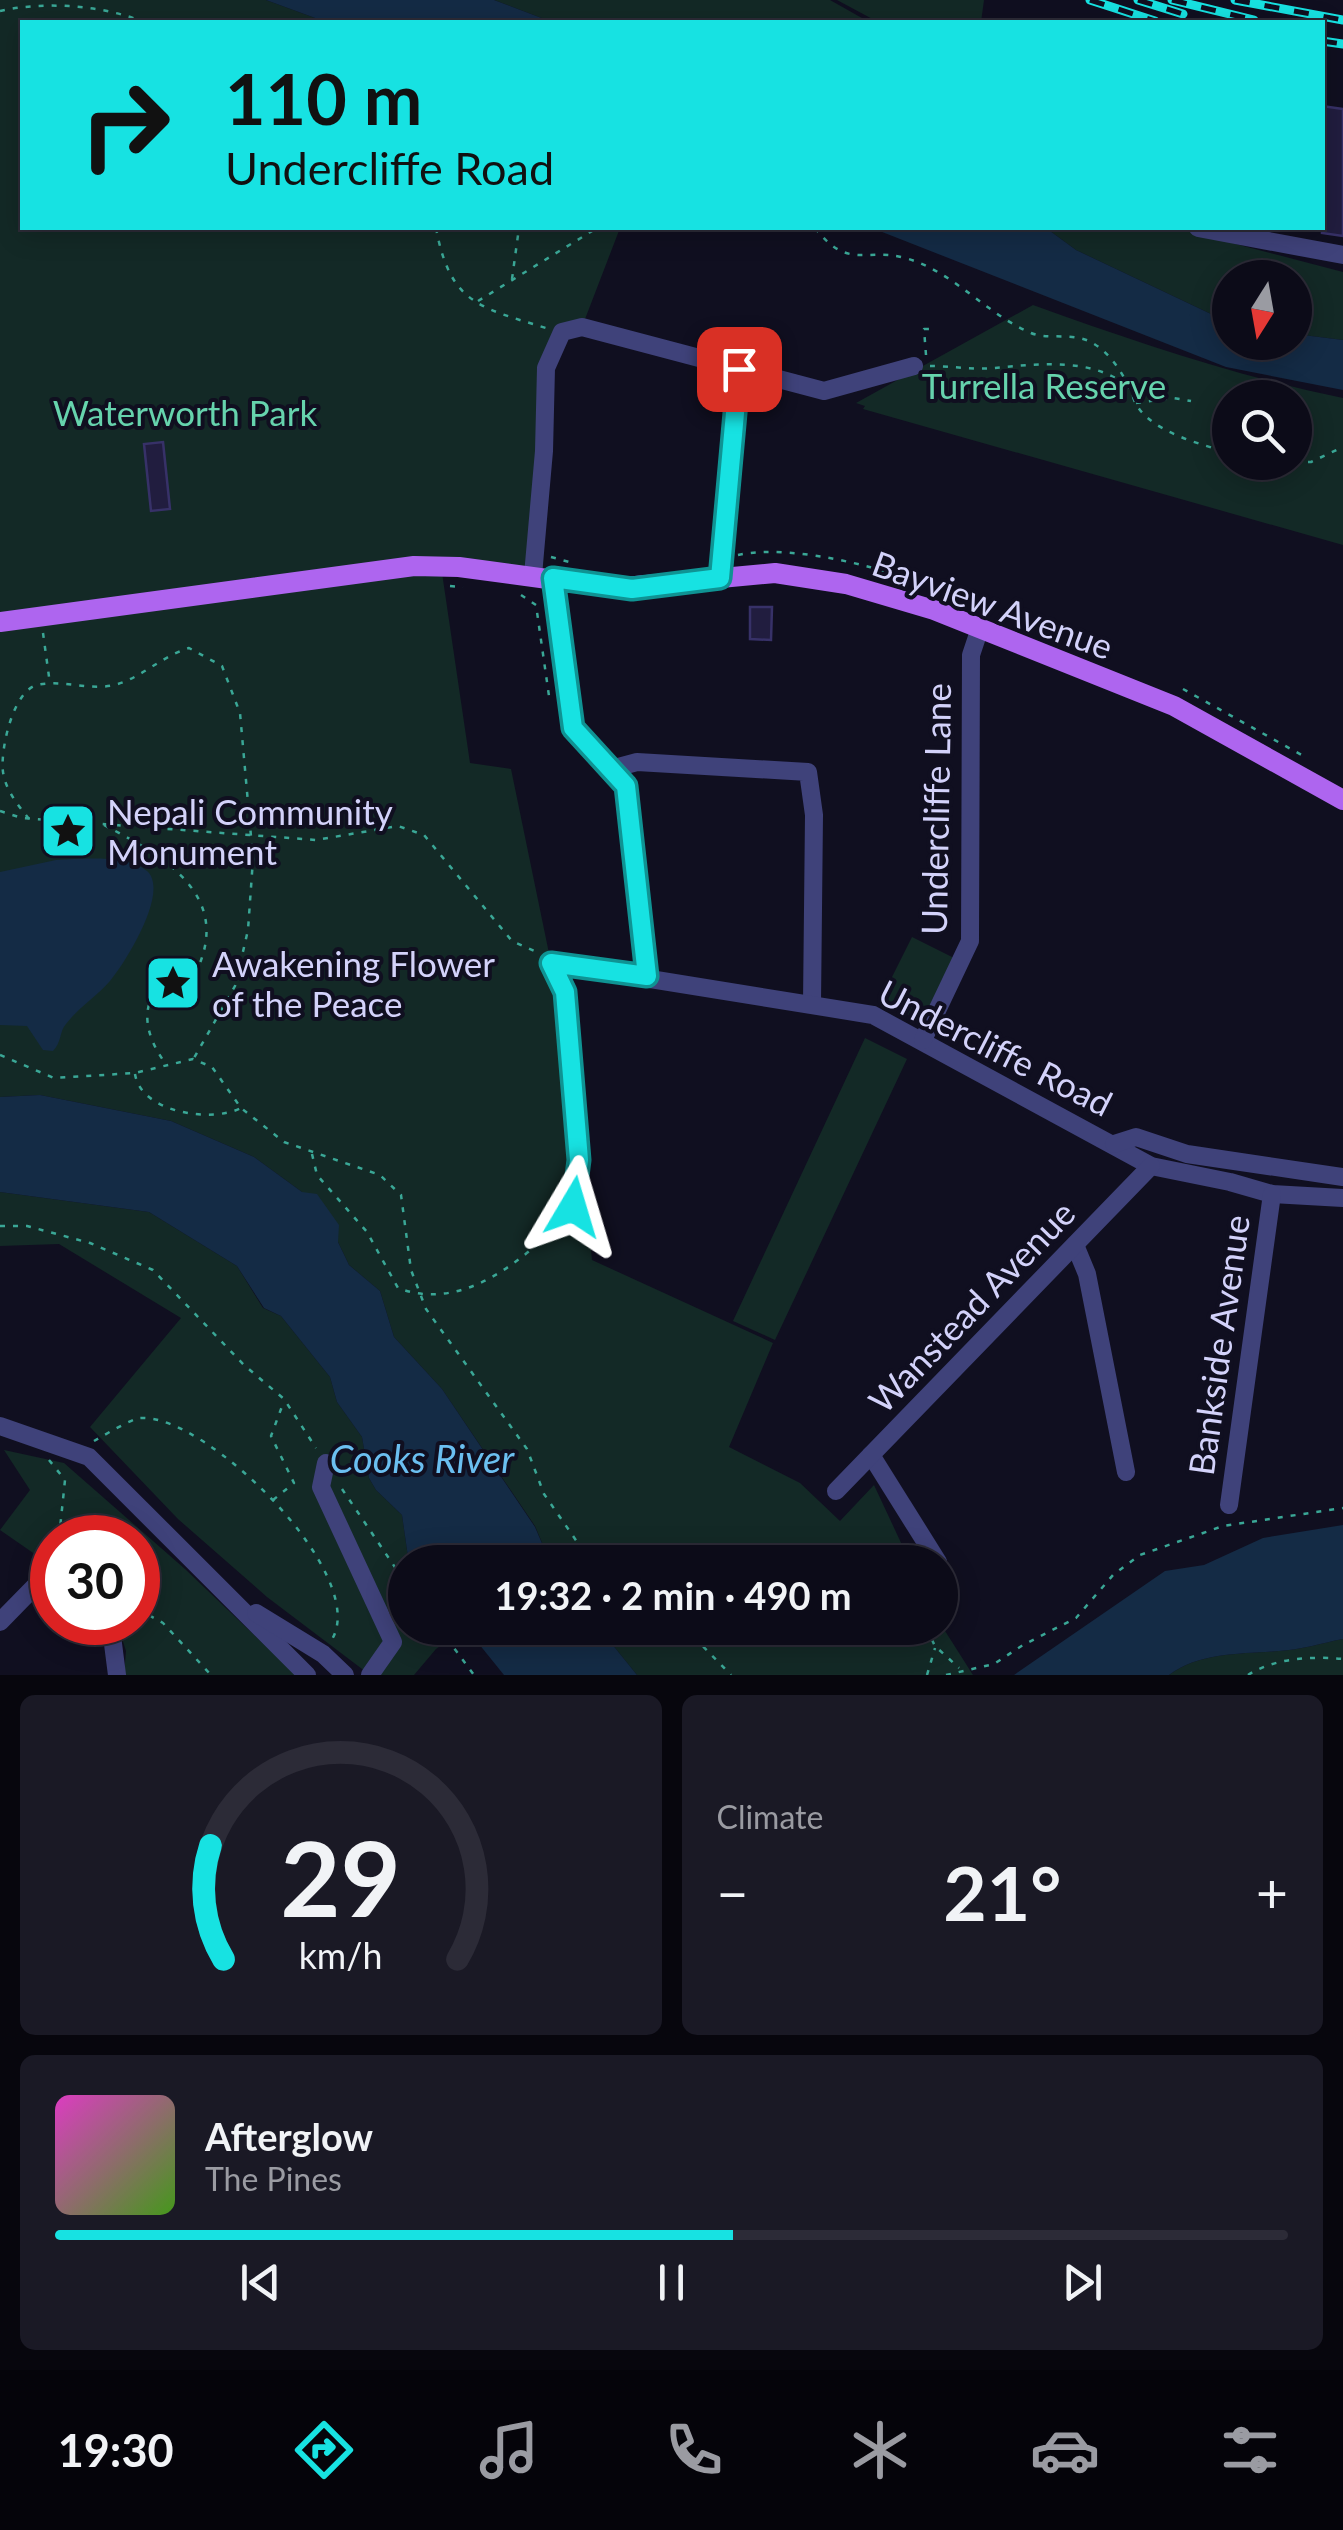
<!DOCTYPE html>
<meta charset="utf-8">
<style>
body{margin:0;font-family:Lato,sans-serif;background:#1a1925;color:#f1f3f6;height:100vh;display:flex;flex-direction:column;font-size:38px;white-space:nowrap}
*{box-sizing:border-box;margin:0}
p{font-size:32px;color:#9a9ba2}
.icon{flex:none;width:55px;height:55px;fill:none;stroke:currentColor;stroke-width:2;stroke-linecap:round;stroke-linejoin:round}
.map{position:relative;height:1675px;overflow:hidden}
.drawer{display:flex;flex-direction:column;gap:20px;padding:20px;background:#07060d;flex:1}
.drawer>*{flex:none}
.guide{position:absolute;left:20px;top:20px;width:1305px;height:210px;border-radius:0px;box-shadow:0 5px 25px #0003,0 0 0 2px #2c2b37;background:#17e2e2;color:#111;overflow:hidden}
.needle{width:65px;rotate:191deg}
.fabs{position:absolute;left:1212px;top:260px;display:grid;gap:20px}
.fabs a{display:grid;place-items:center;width:100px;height:100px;border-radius:50%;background:#0c0b18;box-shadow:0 5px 25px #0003,0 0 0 2px #2c2b37;font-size:50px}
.speed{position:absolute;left:30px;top:1515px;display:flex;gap:20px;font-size:50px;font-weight:700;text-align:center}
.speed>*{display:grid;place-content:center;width:130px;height:130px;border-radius:50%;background:#0c0b18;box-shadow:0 5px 25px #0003,0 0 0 2px #2c2b37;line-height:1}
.speed .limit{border:15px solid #d22;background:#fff;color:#111}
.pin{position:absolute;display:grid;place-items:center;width:85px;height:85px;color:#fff;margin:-42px;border-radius:20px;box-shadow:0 5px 15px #0006}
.me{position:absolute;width:110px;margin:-55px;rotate:7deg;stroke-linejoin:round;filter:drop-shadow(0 0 8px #0008)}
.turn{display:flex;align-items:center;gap:35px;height:210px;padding:0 40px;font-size:45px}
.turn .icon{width:130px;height:130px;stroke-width:2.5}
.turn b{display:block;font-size:70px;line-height:85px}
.big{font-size:75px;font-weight:700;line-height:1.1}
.drawer .widget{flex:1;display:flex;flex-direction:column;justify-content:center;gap:15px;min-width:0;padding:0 35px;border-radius:15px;background:#1a1925}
.drawer .dial{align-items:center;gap:0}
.dial svg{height:260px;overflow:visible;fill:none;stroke:#2c2b37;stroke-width:7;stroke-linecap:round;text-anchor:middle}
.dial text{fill:#f1f3f6;stroke:none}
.song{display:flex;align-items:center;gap:30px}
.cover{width:120px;height:120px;border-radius:15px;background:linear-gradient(135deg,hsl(310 70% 55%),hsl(100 70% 35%))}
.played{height:10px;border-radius:5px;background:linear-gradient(90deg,#17e2e2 55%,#2c2b37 55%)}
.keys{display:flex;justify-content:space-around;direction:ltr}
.heat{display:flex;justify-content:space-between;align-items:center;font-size:55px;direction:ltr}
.drawer .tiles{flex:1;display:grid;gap:20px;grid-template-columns:1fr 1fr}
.widget:last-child{grid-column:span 2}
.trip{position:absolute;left:388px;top:1545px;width:570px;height:100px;border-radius:50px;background:#0c0b18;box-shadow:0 5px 25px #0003,0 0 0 2px #2c2b37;font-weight:700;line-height:100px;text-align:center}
.dock{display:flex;height:160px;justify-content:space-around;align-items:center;background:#05040a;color:#9a9ba2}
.dock .icon{width:70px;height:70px}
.dock .selected{color:#17e2e2}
.dock b{font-size:45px;color:#f1f3f6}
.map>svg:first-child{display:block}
.green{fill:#132926;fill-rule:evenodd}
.water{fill:#142b45}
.building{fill:#211d3f;stroke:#373168;stroke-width:2.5}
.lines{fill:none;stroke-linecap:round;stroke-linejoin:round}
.path{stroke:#3aa796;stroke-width:2.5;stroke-dasharray:5 8;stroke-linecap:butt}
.minor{stroke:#3f427a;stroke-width:18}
.major{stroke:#ae65ef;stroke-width:20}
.rail-casing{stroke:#17e2e2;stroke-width:9}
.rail{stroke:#100f20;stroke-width:5;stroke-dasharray:15;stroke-linecap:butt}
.route-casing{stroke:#0f9393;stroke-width:25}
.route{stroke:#17e2e2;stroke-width:18}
.labels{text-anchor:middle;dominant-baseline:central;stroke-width:8;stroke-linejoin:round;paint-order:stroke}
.park-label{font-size:35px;fill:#66d3ad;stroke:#100f20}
.street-label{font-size:35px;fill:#d3d2fa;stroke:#100f20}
.poi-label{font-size:35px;fill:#d3d2fa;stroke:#100f20;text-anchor:start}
.water-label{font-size:38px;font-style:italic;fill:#6bbff0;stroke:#100f20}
</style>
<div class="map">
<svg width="1343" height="1675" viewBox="0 0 1343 1675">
<rect width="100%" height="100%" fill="#100f20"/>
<g class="green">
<path d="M0 0H266L326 22H22V228H620L582 327 562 333 546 368 543 577 441 566 470 763 511 769 551 963 565 993 592 1260 773 1343 729 1447 800 1483 840 1521 874 1485 910 1562H550L535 1526 442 1389 394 1337 380 1291 349 1265 338 1242 302 1192 254 1157 171 1121 40 1095 0 1097Z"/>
<path d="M494 0H830L869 22H552Z"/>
<path d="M837 0H984L981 22H878Z"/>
<path d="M1046 228H1175L1343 272V340L1295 334V278H1230V319L1211 314 1076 250Z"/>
<path d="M1033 305C1136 342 1236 376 1343 398V545L863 409 865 406 856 403ZM1230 398H1295V462H1230Z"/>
<path d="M912 937 954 958 922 1022 880 1001Z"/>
<path d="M865 1038 907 1059 775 1340 733 1321Z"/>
<path d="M0 1192 149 1212 237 1266 263 1308 281 1316 330 1377 337 1402 362 1437 369 1478 376 1490 402 1515 408 1557 412 1562H405V1628H466L436 1649 414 1675H370L267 1597 178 1519 90 1427 181 1318 59 1244 0 1246Z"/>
<path d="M4 1450 64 1463 185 1569 296 1675H124L126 1651 117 1623 138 1622V1538H52V1566L0 1530 30 1490Z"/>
<path d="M940 1623 973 1675H637L599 1628H940Z"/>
<path d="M1343 1639V1675H1169C1199 1652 1243 1654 1279 1651 1300 1650 1322 1643 1343 1639Z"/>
</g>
<g class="water">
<path d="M266 0H494L552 22H326Z"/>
<path d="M872 228H1046L1076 250 1211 314 1230 319V342H1295V334L1343 340V390L1226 367Z"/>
<path d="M56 860C81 859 126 854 147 871 170 891 126 962 110 981 97 996 78 1008 66 1024 59 1032 62 1042 53 1051L43 1050 27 1026 0 1025V872Z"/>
<path d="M40 1095 171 1121 254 1157 302 1192 317 1194 339 1225 338 1242 349 1265 380 1291 394 1337 442 1389 535 1527 550 1562H412L408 1557 402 1515 376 1490 369 1478 362 1437 337 1402 330 1377 281 1316 264 1308 237 1266 149 1212 0 1192V1097Z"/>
<path d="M1343 1525V1639C1322 1643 1300 1650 1279 1651 1243 1654 1199 1652 1169 1675H1014L1165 1571 1204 1565 1263 1538Z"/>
<path d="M466 1628H599L637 1675H504Z"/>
</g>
<g class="building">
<path d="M1322 106 1343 109V236L1322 233Z"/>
<path d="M163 442 170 509 151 511 144 444Z"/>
<path d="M750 607H772L771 640 750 639Z"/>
</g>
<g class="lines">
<g class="path">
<path d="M0 11C45 1 102 5 144 22"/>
<path d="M436 228C450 303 478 307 546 328"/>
<path d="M815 228C849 271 865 247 905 258 953 271 986 314 1031 333 1047 340 1071 332 1091 342 1112 354 1124 375 1133 396"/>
<path d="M512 279 519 228"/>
<path d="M478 301 597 228"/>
<path d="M926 355 924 329H932"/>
<path d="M930 366C951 366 974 370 995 368 1037 364 1092 357 1127 386"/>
<path d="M1133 397C1143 430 1200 444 1230 453"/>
<path d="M1136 403 1173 398 1191 401"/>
<path d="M1295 462H1311L1343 447"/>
<path d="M738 555C794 543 891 569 944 593"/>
<path d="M551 557 573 563"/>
<path d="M450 586 463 587"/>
<path d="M521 595 536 605 549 696"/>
<path d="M43 633 50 684"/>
<path d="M1183 689 1307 758"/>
<path d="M0 811 22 818 316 840 398 826 424 835 512 941 539 953"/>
<path d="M29 819C18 805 6 791 3 772 0 750 13 691 37 685 63 679 88 691 114 685 140 679 160 657 189 648L222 666 240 713 253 859 248 930 235 986 194 1058"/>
<path d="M104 825C161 855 234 894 196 972 189 986 181 1002 165 1004L157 1000 159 980 175 966 186 971 187 988"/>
<path d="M154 993C140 1016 150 1042 165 1063"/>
<path d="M0 1055 54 1078 135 1073 193 1059 212 1067 241 1108 284 1142 380 1175 401 1195 411 1270 426 1309 527 1449 544 1494 591 1562"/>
<path d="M135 1074C141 1113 212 1123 241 1108"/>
<path d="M312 1154 317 1175 367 1232 398 1288C461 1312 520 1263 563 1220"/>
<path d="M0 1226H27L90 1243 153 1270 244 1365 284 1399 316 1448"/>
<path d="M94 1441C99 1438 133 1418 140 1418 206 1413 373 1577 331 1641"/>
<path d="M49 1460 65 1480 59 1538"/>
<path d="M342 1489 405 1582"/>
<path d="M273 1500 294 1483 271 1436 284 1401"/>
<path d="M39 1566 52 1549"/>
<path d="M138 1609 163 1623 211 1675"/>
<path d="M439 1628 474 1675"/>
<path d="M685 1628 731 1675"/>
<path d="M926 1628 935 1646 959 1668"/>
<path d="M927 1675 935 1648"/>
<path d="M946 1675 994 1664 1023 1645 1076 1618 1113 1575 1140 1555 1223 1526 1343 1508"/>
<path d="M1248 1675C1274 1658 1312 1656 1343 1659"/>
</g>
<g class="minor">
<path d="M1198 228 1343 255"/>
<path d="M533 575 544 451 546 368 562 332 582 327 824 391 914 366"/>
<path d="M553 578 573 728 626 787 647 976"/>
<path d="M720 578 739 369"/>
<path d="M611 769 637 762 808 772 814 815 812 1003"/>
<path d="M551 963 873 1015 1151 1166 1230 1182 1272 1194 1343 1198"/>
<path d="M551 963 565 993 579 1160 573 1207"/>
<path d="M923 1040 970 941 971 655 979 631"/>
<path d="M1114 1144 1136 1137 1187 1154 1343 1177"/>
<path d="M1075 1245 1087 1274 1126 1472"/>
<path d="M0 1426 89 1457 307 1675"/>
<path d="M871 1455 938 1562"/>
<path d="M326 1463 321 1487 393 1642 370 1675"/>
<path d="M836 1491 1151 1166"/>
<path d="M1229 1505 1272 1194"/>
<path d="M256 1613 323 1654 345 1675"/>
<path d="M0 1622 40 1581 52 1583"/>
<path d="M101 1622 112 1636 117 1675"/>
</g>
<path class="major" d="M0 622 414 566 459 567 614 588 775 573 846 584 934 610 1174 706 1343 800"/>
<g class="rail-casing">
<g id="rail">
<path d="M1090 0 1155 21"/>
<path d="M1138 0 1183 14"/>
<path d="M1172 0 1254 20"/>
<path d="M1235 0 1343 20"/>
<path d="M1322 41 1343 44"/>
</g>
</g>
<use href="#rail" class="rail"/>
</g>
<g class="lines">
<g class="route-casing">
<path id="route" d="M573 1207 579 1160 565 992 551 963 647 976 626 786 573 728 553 578 632 589 720 578 739 369"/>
</g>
<use href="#route" class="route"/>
</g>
<defs>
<g id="sight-square" transform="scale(2.875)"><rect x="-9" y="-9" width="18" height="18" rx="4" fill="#17e2e2" stroke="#100f20"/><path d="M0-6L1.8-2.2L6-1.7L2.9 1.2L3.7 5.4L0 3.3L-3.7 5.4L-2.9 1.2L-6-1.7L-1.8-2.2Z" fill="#111"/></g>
</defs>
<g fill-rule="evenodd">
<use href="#sight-square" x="68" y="831"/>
<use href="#sight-square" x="173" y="983"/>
</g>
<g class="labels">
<g class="park-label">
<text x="1044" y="385">Turrella Reserve</text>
<text x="185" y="412">Waterworth Park</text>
</g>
<g class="street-label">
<text transform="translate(993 604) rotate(20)">Bayview Avenue</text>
<text transform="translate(935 809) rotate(-89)">Undercliffe Lane</text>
<text transform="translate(996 1047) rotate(27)">Undercliffe Road</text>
<text transform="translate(971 1306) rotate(-46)">Wanstead Avenue</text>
<text transform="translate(1218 1345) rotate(-82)">Bankside Avenue</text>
</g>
<g class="poi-label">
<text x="107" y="811">Nepali Community<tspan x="107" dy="40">Monument</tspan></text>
<text x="212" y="963">Awakening Flower<tspan x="212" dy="40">of the Peace</tspan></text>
</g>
<g class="water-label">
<text x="422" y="1458">Cooks River</text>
</g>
</g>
</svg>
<div class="fabs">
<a><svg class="needle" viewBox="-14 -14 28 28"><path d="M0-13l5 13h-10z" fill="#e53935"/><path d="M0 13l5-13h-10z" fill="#9a9ba2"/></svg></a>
<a><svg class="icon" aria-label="search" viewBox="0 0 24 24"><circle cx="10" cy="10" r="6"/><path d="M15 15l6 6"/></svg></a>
</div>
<div class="speed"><div class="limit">30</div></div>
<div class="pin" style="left:739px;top:369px;background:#d93025"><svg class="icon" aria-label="arrive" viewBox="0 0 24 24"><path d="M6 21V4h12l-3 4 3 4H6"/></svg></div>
<svg class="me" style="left:573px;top:1207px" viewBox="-20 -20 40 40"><path d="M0-17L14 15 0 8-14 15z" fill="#17e2e2" stroke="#fff" stroke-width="4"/></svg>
<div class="trip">19:32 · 2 min · 490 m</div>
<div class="guide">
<div class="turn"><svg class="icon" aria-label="right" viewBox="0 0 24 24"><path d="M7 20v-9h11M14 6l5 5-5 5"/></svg><div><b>110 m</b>Undercliffe Road</div></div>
</div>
</div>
<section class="drawer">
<div class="tiles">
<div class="widget dial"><svg viewBox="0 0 100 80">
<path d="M14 69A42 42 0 1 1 86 69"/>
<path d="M14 69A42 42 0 0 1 10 34" stroke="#17e2e2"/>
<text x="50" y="56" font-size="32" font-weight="700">29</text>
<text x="50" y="72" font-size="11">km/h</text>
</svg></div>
<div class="widget"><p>Climate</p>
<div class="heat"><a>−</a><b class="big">21°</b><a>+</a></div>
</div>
<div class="widget">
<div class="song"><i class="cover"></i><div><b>Afterglow</b><p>The Pines</p></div></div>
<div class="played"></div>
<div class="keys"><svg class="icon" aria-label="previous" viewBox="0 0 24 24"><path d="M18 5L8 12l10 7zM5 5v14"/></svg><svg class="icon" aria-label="pause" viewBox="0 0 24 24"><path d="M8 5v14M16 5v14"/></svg><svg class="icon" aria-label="next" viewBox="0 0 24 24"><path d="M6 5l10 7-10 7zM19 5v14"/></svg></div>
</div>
</div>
</section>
<nav class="dock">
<b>19:30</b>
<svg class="icon selected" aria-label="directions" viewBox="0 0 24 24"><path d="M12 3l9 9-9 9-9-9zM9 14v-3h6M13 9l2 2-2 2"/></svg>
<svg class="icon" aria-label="music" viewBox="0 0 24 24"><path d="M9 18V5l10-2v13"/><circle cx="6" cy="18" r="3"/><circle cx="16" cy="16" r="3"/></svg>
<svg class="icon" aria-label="phone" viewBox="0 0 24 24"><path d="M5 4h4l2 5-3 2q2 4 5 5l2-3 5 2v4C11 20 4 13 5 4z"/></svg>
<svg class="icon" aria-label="climate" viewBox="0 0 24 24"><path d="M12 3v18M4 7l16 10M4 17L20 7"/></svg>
<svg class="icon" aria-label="car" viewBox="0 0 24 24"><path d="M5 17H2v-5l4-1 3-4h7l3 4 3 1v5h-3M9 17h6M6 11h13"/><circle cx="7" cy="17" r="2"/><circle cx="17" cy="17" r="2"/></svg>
<svg class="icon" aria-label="filters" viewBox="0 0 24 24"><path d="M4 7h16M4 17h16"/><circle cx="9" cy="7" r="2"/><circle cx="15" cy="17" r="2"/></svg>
</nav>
